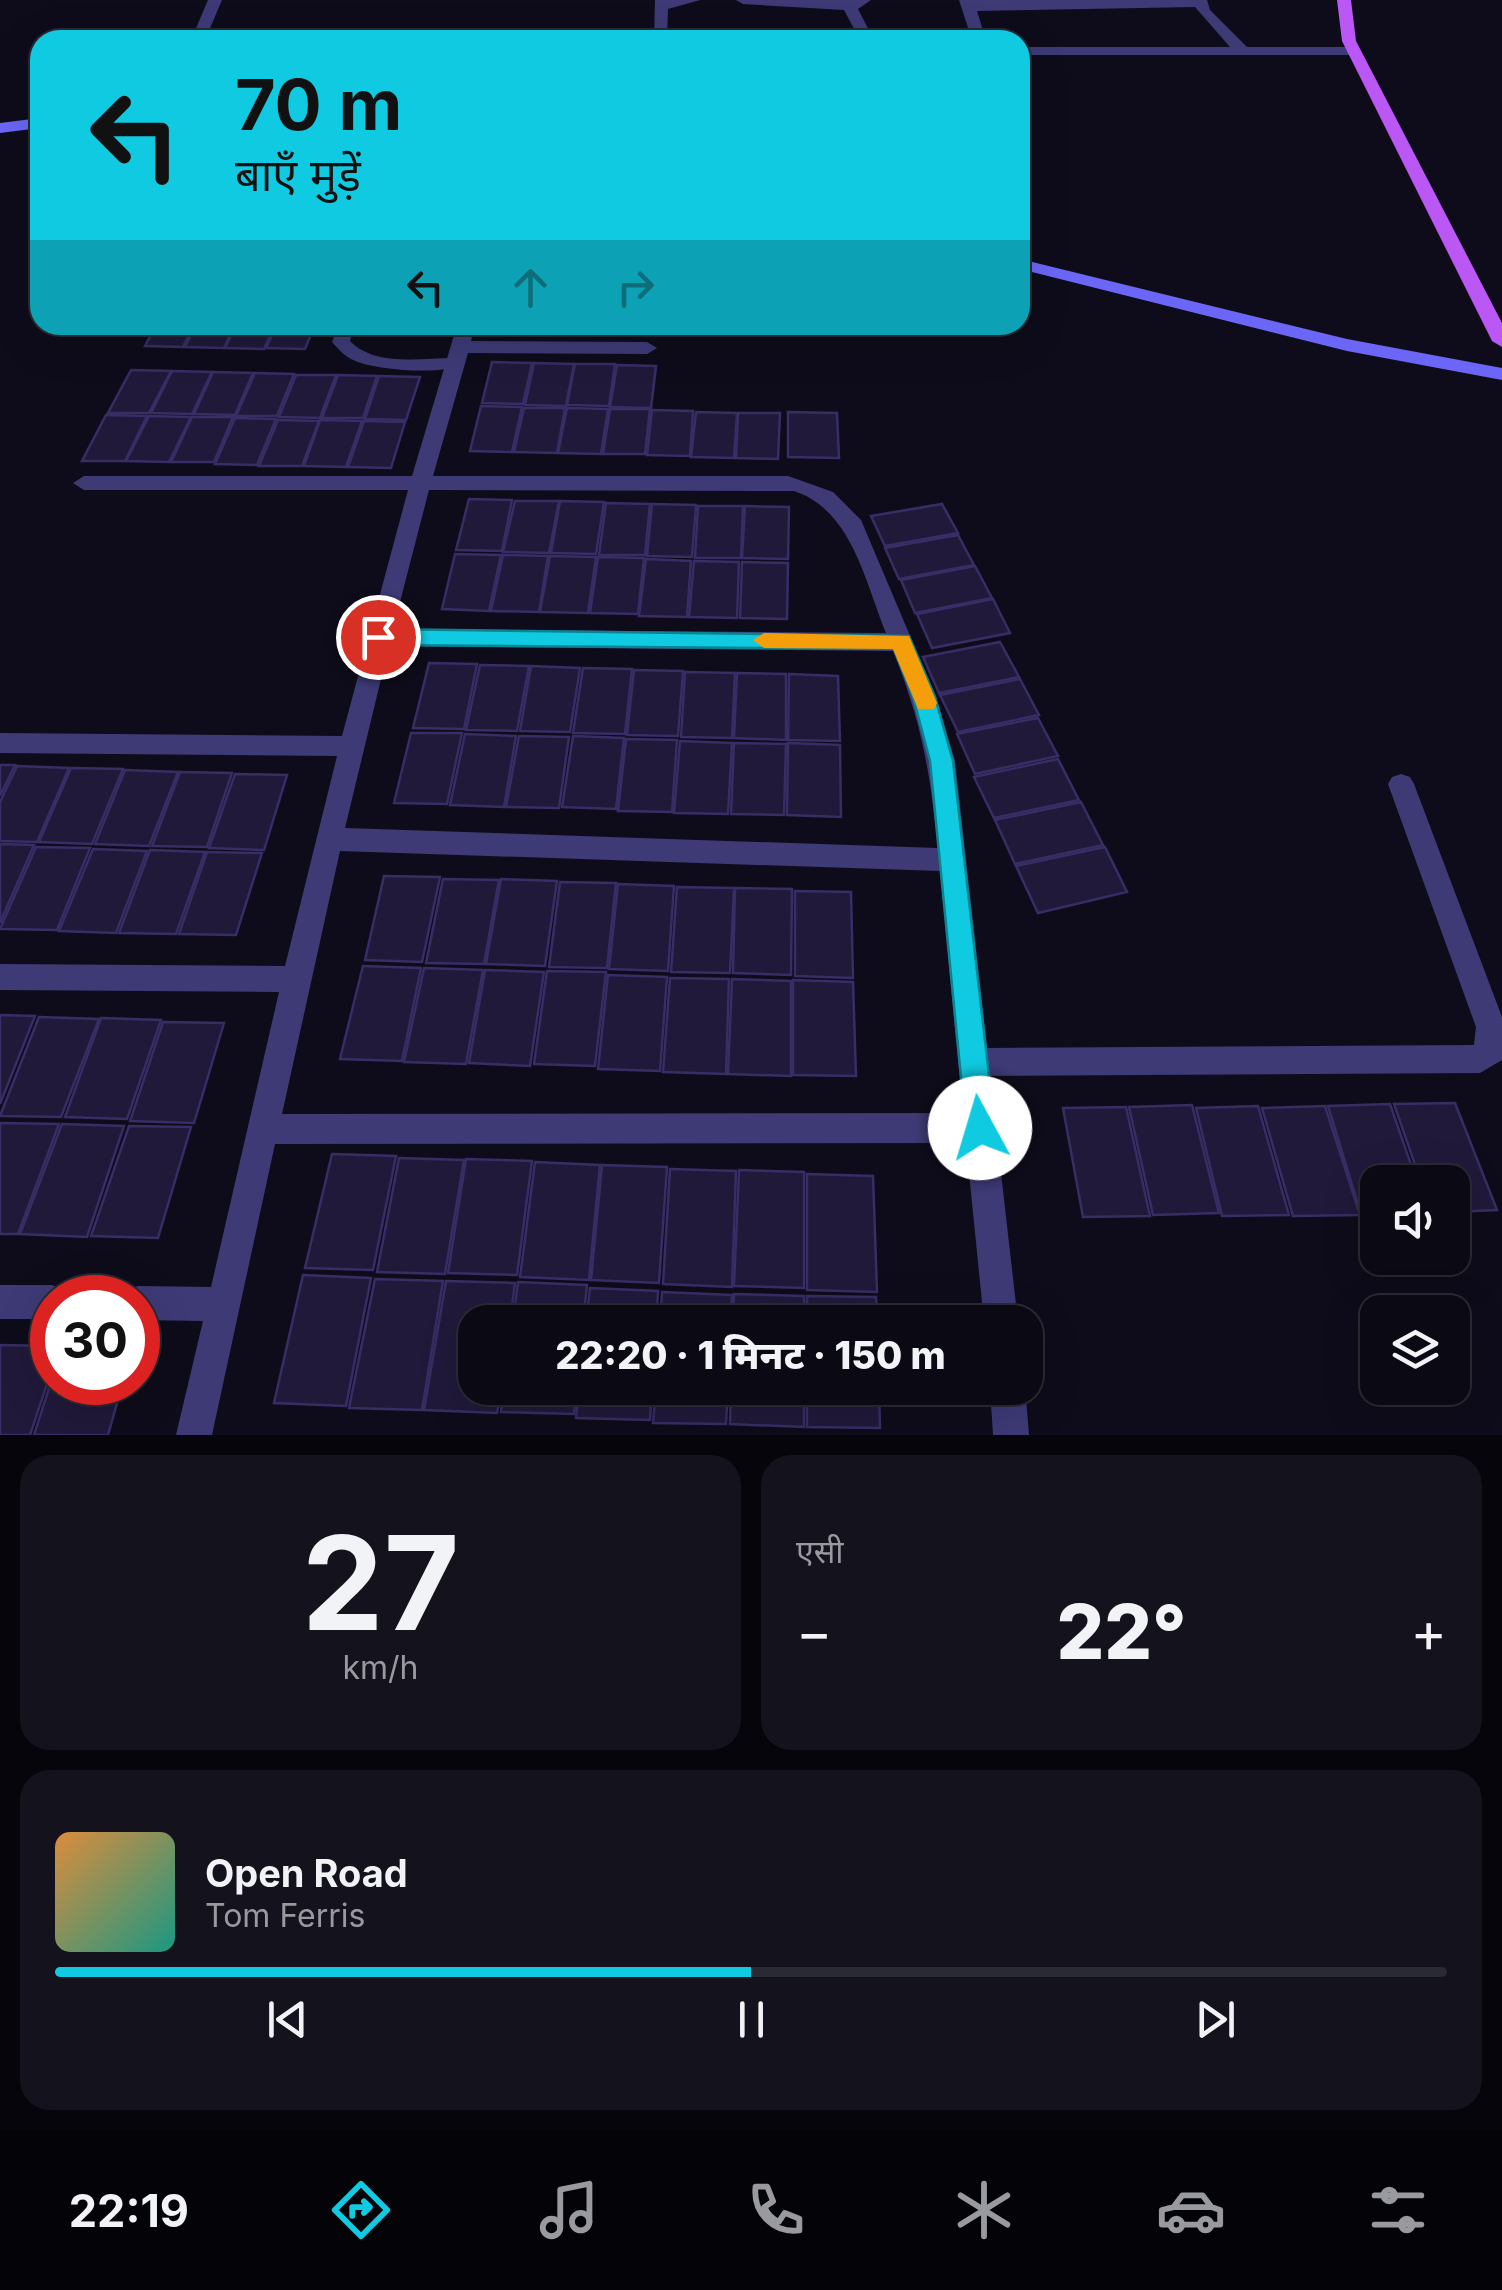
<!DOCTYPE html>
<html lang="hi">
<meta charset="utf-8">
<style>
body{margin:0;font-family:Inter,"Noto Sans Devanagari",sans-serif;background:#13121d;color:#f1f3f6;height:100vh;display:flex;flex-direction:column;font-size:38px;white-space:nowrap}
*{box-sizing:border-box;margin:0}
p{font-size:32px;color:#999aa0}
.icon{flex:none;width:55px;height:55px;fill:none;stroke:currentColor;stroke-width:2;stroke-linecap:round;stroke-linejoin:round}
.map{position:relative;height:1435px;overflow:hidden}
.details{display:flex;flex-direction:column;gap:20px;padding:20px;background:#06050b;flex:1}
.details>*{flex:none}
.top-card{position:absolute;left:30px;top:30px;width:1000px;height:305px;border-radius:30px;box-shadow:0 10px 40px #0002,0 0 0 2px #2a2a34;background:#0fcae1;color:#111;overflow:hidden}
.tools{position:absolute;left:1360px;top:1165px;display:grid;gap:20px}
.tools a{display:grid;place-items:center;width:110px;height:110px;border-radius:20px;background:#0a0914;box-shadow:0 10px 40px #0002,0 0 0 2px #2a2a34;font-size:50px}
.speed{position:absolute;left:30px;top:1275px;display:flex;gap:20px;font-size:50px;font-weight:700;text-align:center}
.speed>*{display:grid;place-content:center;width:130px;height:130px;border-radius:50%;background:#0a0914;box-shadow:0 10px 40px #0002,0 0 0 2px #2a2a34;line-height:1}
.speed .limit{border:15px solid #d22;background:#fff;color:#111}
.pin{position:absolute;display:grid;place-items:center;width:85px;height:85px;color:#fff;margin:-42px;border:5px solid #fff;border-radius:50%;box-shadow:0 2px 10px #0007}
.me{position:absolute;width:110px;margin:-55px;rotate:354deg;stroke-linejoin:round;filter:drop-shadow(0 0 8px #0008)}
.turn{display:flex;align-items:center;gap:35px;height:210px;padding:0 40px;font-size:45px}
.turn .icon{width:130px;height:130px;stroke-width:2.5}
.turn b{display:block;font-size:70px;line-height:85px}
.lanes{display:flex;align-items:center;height:95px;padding:0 40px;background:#0003;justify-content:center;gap:50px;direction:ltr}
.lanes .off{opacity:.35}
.big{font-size:75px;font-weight:800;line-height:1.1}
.details .widget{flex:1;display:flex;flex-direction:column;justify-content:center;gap:15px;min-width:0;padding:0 35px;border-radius:30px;background:#13121d}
.details .dial{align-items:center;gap:0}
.dial b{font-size:130px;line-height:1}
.song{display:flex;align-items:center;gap:30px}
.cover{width:120px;height:120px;border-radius:15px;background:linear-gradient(135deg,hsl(30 70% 55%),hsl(170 70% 35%))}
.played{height:10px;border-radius:5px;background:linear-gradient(90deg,#0fcae1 50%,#2a2a34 50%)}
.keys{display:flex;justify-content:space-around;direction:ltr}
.heat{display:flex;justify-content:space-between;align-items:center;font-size:55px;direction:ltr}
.details .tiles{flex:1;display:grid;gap:20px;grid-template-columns:1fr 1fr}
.widget:last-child{grid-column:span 2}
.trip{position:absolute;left:458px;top:1305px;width:585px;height:100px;border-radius:30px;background:#0a0914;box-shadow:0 10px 40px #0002,0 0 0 2px #2a2a34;font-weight:800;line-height:100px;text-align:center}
.dock{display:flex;height:160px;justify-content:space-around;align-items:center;background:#040408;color:#999aa0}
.dock .icon{width:70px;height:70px}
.dock .selected{color:#0fcae1}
.dock b{font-size:45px;color:#f1f3f6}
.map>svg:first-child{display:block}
.building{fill:#20193a;stroke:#382d64;stroke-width:2.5}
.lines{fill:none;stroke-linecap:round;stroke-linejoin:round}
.service{fill:#3d3a76;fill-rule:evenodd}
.minor{fill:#3d3a76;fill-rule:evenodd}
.secondary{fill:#6b66f5;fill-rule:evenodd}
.primary{fill:#bb57f4;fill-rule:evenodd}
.route{fill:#0fcae1;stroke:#0a8392;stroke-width:2.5}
.slow{fill:#f59e0b}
</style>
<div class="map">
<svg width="1502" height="1435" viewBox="0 0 1502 1435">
<rect width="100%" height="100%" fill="#0e0c1a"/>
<g class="building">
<path d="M156 325H194L183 347 145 346Z"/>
<path d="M196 325H235L224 348 185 347Z"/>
<path d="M236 325H275L264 349 225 348Z"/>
<path d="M277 325H315L305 349 266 348Z"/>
<path d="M492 362 532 363 523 404 482 403Z"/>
<path d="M534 363 574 364 566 406 525 405Z"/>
<path d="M575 364H615L609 406 567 405Z"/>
<path d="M617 365 656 366 651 408 610 407Z"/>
<path d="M131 370 171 371 149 413H108Z"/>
<path d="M172 371 212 372 192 414 151 413Z"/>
<path d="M213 372 253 373 235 415 194 414Z"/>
<path d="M255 373 294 374 277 416H236Z"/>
<path d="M296 375H336L320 418 279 417Z"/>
<path d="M338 375 377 376 363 418H322Z"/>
<path d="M379 376 420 377 406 420 365 419Z"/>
<path d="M481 406 522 407 512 452 470 451Z"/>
<path d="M524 408H565L557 453 514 452Z"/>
<path d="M567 408 608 409 601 454 558 453Z"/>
<path d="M610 409H650L645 454H603Z"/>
<path d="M652 410 693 411 690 456 647 455Z"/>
<path d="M696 412 737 413 734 458 691 457Z"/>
<path d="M788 412 837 413 839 458 788 457Z"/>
<path d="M738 413H780L778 459 736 458Z"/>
<path d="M106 415 147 416 125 461H82Z"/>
<path d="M149 416 191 417 169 462 126 461Z"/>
<path d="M192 417H233L214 462H171Z"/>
<path d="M235 418 276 419 257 465 215 464Z"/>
<path d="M278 420 319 421 302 466H259Z"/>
<path d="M320 420 362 421 346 467 304 466Z"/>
<path d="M364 421 405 422 391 468 348 467Z"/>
<path d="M469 499 512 500 502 551 456 550Z"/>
<path d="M515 501H559L549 553 503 552Z"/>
<path d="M560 501 604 502 596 554 551 553Z"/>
<path d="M606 503 650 504 645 555H599Z"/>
<path d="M652 504 696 505 692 557 647 556Z"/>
<path d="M942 504 958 533 885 546 871 516Z"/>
<path d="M698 506H743L741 558H695Z"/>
<path d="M745 506 789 507 788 559 742 558Z"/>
<path d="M958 535 974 565 899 579 885 548Z"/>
<path d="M455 554 501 555 489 611 442 609Z"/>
<path d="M503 555 548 556 539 612 491 611Z"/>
<path d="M550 556 596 557 588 613 540 612Z"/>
<path d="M598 557 644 558 638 614 590 613Z"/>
<path d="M646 559 691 561 687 617 639 616Z"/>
<path d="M694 561 739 562 737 618 689 617Z"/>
<path d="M742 562 788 563 787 619 740 618Z"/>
<path d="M975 566 992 598 915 613 901 580Z"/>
<path d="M993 599 1010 633 932 648 917 614Z"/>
<path d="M1000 642 1019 677 939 693 923 657Z"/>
<path d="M429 663 477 664 464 729 413 728Z"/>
<path d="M480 665 529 666 517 731 466 730Z"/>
<path d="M531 666 580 668 570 732 520 731Z"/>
<path d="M583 668 632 669 625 734 573 733Z"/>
<path d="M634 670 683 671 678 736 627 735Z"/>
<path d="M685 672 735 673 732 738 681 737Z"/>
<path d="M737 673 786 674V740L734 738Z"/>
<path d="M789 674 838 676 840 741 788 740Z"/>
<path d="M1020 679 1039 715 958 732 940 695Z"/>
<path d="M1038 718 1058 756 975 774 957 734Z"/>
<path d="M411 733H462L447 804 394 803Z"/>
<path d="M465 734 516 736 504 807 450 805Z"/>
<path d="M519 736 569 737 559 808 506 807Z"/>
<path d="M573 736 624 738 616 809 562 807Z"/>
<path d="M626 739 677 740 672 812 618 811Z"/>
<path d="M680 741 732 743 728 814 674 813Z"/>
<path d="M734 743 786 744 784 815 731 814Z"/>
<path d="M788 743 840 745 841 817 787 815Z"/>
<path d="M1058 759 1079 800 994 818 974 777Z"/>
<path d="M0 765H15L0 796Z"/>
<path d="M17 766 69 768 37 842 0 841V802Z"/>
<path d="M71 768 123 769 92 844 39 842Z"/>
<path d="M125 770 178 772 149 846 95 844Z"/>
<path d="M180 772 232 773 207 847 152 846Z"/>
<path d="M235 774 287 775 264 850 209 848Z"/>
<path d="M1081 802 1103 845 1015 864 995 820Z"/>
<path d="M0 844 34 845 0 923Z"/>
<path d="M36 847 90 848 57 930 0 929Z"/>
<path d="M1105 847 1127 892 1038 913 1016 866Z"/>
<path d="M93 849 147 851 116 933 59 931Z"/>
<path d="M150 850 205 852 176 934 119 933Z"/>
<path d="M207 852 262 853 236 935 179 934Z"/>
<path d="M384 876 440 877 422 962 365 960Z"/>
<path d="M443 879 499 880 484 964 426 963Z"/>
<path d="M501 879 557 881 545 966 486 964Z"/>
<path d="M560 882 616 883 607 968 549 967Z"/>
<path d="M618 884 674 886 668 971 609 969Z"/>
<path d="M677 887 734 888 730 973 671 972Z"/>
<path d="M735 888 792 889 791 975 733 973Z"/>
<path d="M795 891 851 892 853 978 795 976Z"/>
<path d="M363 966 421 968 402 1061 340 1059Z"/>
<path d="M424 968 483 970 466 1064 404 1062Z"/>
<path d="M485 970 544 972 530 1066 469 1063Z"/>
<path d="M547 971 606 972 595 1066 534 1064Z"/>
<path d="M608 975 667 977 660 1071 598 1069Z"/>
<path d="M670 978 729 979 726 1074 663 1072Z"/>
<path d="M732 979 791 981V1076L728 1074Z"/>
<path d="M793 980 853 982 856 1076 793 1075Z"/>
<path d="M0 1015 35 1016 0 1104Z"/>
<path d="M39 1017 99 1019 61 1117 0 1116Z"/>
<path d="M101 1018 161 1020 127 1119 65 1117Z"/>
<path d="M163 1022 224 1023 194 1123 130 1121Z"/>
<path d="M1455 1103 1497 1210 1452 1212V1182H1421L1394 1104Z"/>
<path d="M1390 1104 1417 1182H1378V1214H1361L1328 1106Z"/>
<path d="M1192 1105 1219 1213 1153 1215 1129 1107Z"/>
<path d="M1258 1106 1289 1215 1222 1216 1196 1108Z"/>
<path d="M1325 1106 1360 1215 1293 1216 1262 1108Z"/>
<path d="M1126 1107 1150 1216 1083 1217 1063 1108Z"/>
<path d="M0 1123 59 1124 18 1234H0Z"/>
<path d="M62 1124 124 1126 87 1237 20 1234Z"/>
<path d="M129 1126 191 1127 158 1238 91 1236Z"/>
<path d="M332 1154 396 1156 373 1270 305 1268Z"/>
<path d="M399 1158 464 1160 445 1274 377 1272Z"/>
<path d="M466 1159 532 1161 517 1275 448 1273Z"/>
<path d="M535 1162 600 1165 589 1280 520 1277Z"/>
<path d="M602 1165 667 1167 659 1283 591 1280Z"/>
<path d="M670 1169 736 1171 732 1287 663 1284Z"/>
<path d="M739 1170 804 1172V1288L734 1286Z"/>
<path d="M807 1174 873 1176 877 1292 807 1290Z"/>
<path d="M303 1275 371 1278 346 1406 274 1403Z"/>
<path d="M375 1279 443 1281 422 1410 349 1408Z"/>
<path d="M446 1281 515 1283 510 1322H475V1388H501L497 1413 424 1410Z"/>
<path d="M518 1282 587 1285 583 1322H513Z"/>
<path d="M590 1288 658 1291 656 1322H586Z"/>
<path d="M662 1292 732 1295 731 1322H660Z"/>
<path d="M734 1294 804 1296V1322H733Z"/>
<path d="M807 1296 876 1297 877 1322H807Z"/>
<path d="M0 1345 52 1346V1369L30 1435H0Z"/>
<path d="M52 1379V1382H123L108 1435H34Z"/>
<path d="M504 1388H577L574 1414 501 1412Z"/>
<path d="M579 1388H652L650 1420 576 1418Z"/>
<path d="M656 1388H728L726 1424 653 1423Z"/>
<path d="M731 1388H804V1427L730 1424Z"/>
<path d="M807 1388H879L880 1428 807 1427Z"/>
</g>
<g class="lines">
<path class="service" d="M339 325H355L350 341C375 367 421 358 454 358L463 363C446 376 379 370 358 362 346 358 340 351 332 342Z"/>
<g class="minor">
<path d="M208 0H222L205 40H191Z"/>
<path d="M655 0H700L668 9 667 38 654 40Z"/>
<path d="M736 0H871L858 9 874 40H860L844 10 743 4Z"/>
<path d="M959 0H1207L1210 10 1247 47H1354L1361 51 1354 55H1020V47H1230L1195 7 977 11 986 40H972Z"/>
<path d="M457 325H475L471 341 647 342 657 348 647 354 468 353 433 476H788L833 492 861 520 936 697 955 761 987 1048 1474 1045 1476 1027 1388 784 1392 777 1401 774 1410 777 1414 784 1502 1017V1060L1480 1073 990 1076 1018 1322H984L966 1143 275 1144 212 1435H176L203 1321 138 1320V1298H123L126 1291 138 1286 211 1287 279 992 0 990V964L285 966 337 756 0 753V733L342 736 408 490H84L73 483 84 476H412ZM429 490 794 491C852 510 865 582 886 633L393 629ZM389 646 893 651C922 723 930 772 938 848L345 828ZM340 851 940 871 963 1113 282 1114Z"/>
<path d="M0 1285H52L64 1290 67 1298H52V1319H0Z"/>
<path d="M1025 1386 1029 1435H993L990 1388Z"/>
</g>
<g class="secondary">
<path d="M40 118V128L0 133V123Z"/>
<path d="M1020 259 1347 339 1502 368V380L1347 351 1020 269Z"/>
</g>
<path class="primary" d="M1337 0H1351L1356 41 1502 323V347L1492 341 1342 41Z"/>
</g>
<path class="route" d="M378 629 909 636 935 697 953 761 995 1128 990 1138 980 1142 970 1138 966 1128 930 761 913 697 894 649 378 645 367 637Z"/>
<path class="slow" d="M764 633 909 636 937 703 934 709H918L893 649 764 648 753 640Z"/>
</svg>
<div class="tools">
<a><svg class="icon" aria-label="sound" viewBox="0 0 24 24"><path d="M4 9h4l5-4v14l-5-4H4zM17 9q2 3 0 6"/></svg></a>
<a><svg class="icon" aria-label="layers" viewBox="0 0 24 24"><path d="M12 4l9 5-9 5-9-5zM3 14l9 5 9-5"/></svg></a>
</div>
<div class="speed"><div class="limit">30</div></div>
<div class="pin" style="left:378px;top:637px;background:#d93025"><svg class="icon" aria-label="arrive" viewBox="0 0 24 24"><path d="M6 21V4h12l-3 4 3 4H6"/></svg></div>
<svg class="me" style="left:980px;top:1128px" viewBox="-20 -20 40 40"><circle r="19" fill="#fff"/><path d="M0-13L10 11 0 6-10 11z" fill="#0fcae1"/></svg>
<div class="trip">22:20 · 1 मिनट · 150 m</div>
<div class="top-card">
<div class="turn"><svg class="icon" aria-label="left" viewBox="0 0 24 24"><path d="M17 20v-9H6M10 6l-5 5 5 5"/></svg><div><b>70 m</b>बाएँ मुड़ें</div></div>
<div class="lanes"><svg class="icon" aria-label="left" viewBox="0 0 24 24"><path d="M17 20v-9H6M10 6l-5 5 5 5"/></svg><svg class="icon off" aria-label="ahead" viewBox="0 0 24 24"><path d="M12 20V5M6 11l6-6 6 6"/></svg><svg class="icon off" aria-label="right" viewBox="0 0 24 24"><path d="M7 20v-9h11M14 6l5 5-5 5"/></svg></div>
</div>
</div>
<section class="details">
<div class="tiles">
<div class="widget dial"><b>27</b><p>km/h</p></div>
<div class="widget"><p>एसी</p>
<div class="heat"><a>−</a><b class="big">22°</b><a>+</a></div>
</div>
<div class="widget">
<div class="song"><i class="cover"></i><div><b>Open Road</b><p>Tom Ferris</p></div></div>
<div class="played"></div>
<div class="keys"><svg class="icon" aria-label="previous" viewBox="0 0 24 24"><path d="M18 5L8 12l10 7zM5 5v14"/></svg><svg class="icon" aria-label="pause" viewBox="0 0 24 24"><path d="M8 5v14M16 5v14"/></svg><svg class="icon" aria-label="next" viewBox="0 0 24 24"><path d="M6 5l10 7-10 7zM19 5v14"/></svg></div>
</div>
</div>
</section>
<nav class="dock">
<b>22:19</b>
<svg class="icon selected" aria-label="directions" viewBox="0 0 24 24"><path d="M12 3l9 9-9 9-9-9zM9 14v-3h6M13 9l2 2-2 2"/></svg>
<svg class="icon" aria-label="music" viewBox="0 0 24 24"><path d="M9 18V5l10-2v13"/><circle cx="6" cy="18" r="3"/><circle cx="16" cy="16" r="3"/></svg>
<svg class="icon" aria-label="phone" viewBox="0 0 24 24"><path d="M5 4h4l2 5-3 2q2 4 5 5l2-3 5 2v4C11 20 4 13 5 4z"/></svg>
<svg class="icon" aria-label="climate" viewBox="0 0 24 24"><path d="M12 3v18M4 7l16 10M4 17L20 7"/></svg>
<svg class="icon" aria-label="car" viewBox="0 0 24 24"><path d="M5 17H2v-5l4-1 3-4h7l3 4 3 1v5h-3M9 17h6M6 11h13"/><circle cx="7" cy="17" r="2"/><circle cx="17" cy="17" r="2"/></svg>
<svg class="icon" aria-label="filters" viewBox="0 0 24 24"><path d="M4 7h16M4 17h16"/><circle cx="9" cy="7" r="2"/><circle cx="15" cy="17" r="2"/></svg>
</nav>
